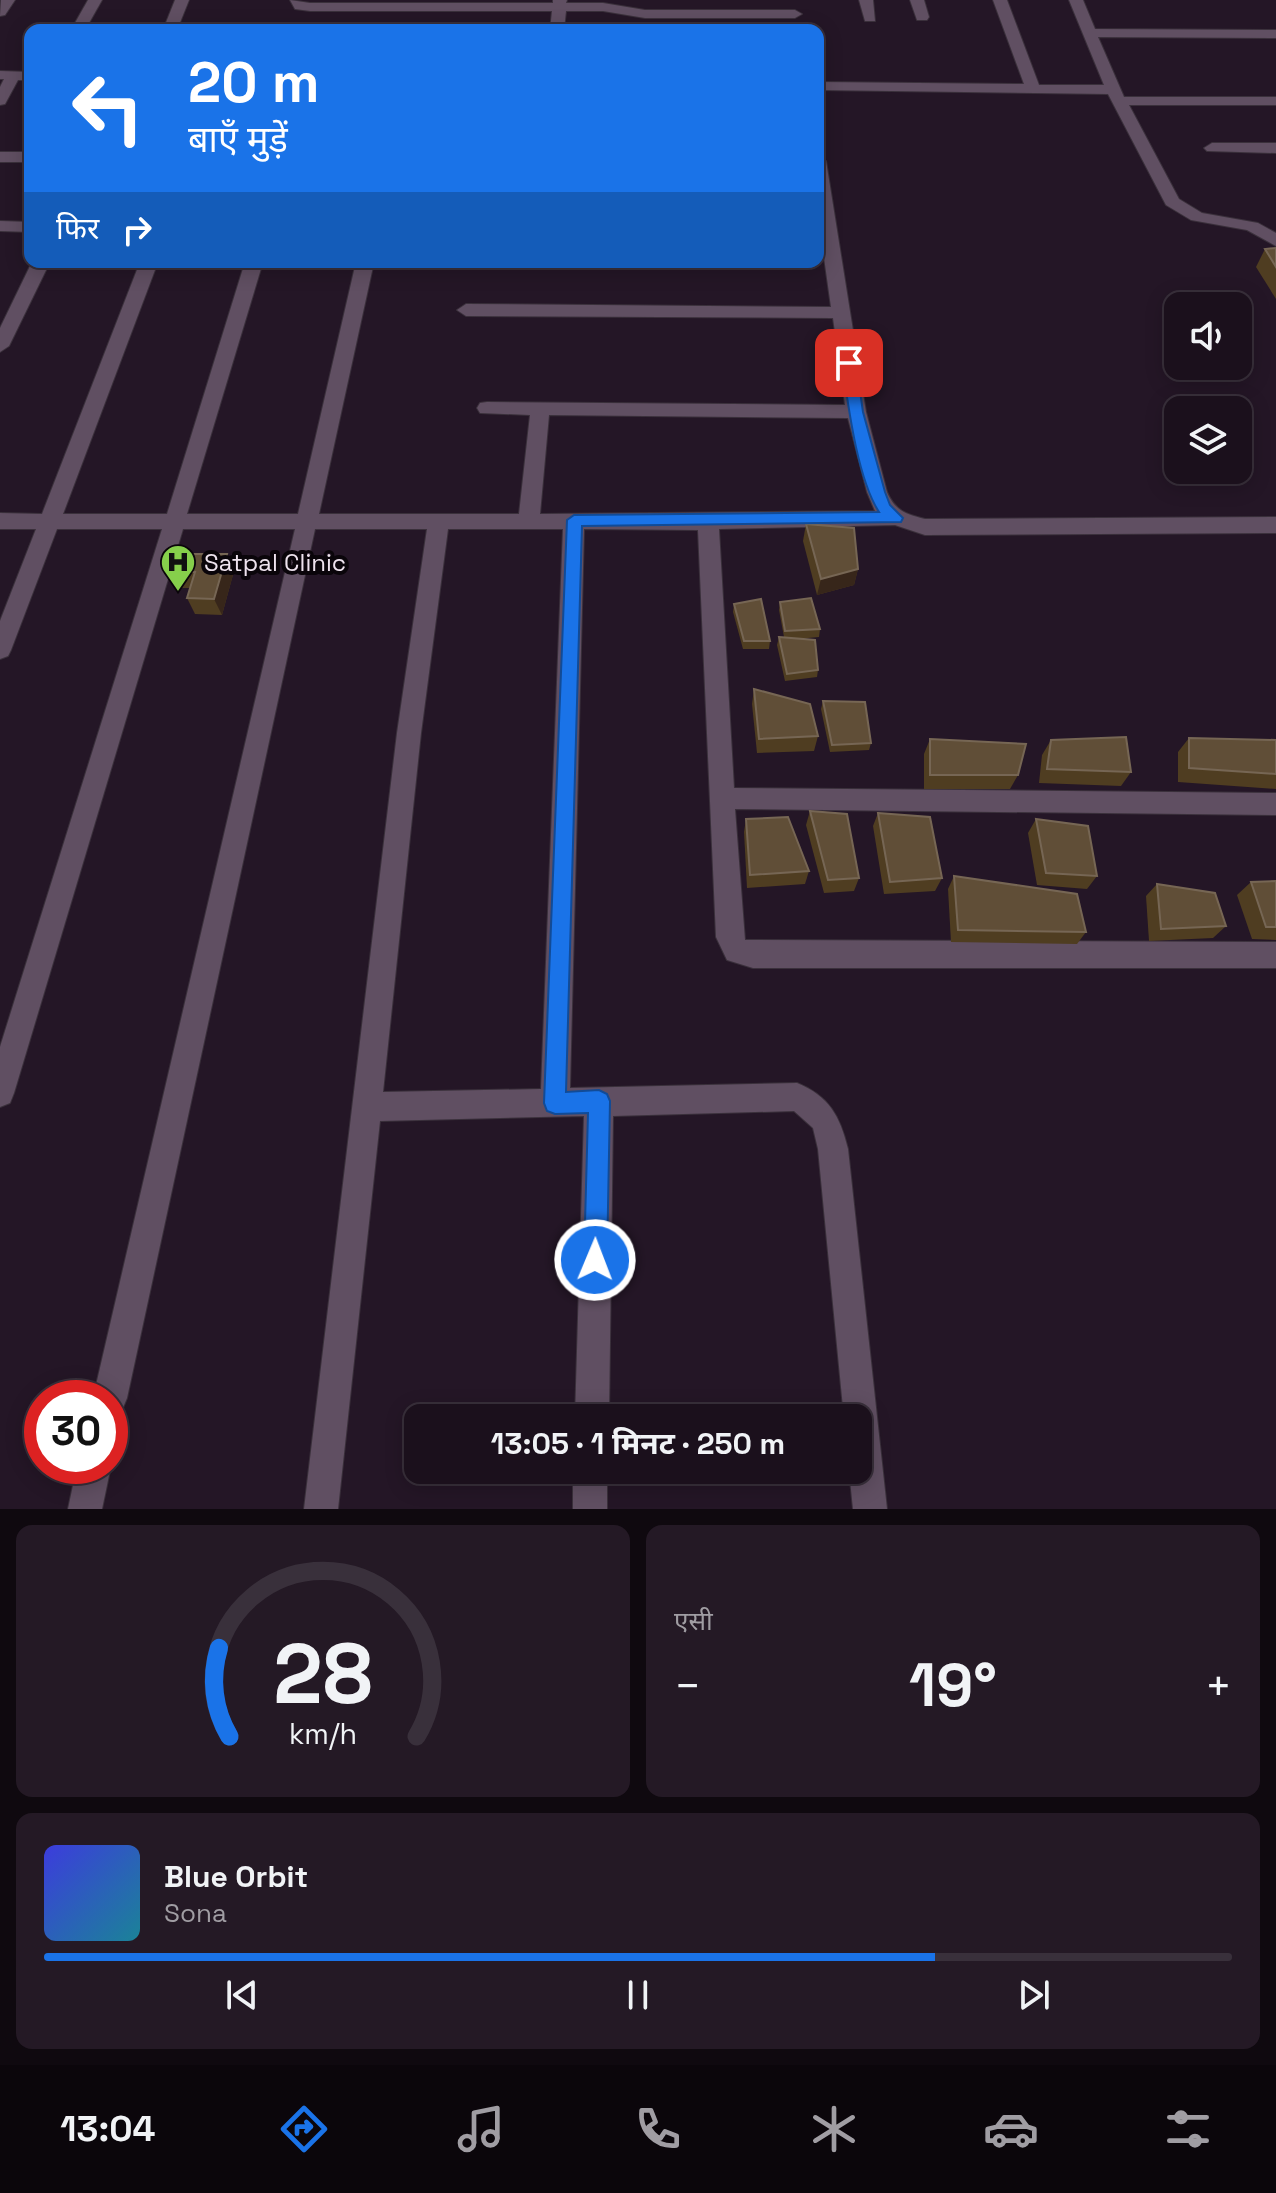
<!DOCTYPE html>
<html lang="hi">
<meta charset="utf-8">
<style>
body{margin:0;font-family:"Space Grotesk","Noto Sans Devanagari",sans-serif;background:#241925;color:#f1f3f6;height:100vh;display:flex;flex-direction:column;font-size:30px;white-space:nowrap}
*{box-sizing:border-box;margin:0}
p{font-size:26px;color:#a09da3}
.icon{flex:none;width:44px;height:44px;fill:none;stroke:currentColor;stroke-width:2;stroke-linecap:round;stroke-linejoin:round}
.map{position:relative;height:1509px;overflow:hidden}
.details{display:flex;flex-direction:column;gap:16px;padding:16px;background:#0f090f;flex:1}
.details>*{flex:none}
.top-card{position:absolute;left:24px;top:24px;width:800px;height:244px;border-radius:16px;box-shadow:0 4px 20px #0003,0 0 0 2px #39303b;background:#1a73e8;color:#fff;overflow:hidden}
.tools{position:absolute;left:1164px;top:292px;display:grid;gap:16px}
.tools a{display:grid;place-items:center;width:88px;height:88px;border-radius:16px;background:#1b101c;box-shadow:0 4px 20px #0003,0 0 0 2px #39303b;font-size:40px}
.speed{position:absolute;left:24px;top:1380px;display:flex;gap:16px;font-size:40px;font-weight:700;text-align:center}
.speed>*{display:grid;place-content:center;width:104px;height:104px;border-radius:50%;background:#1b101c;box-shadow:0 4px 20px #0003,0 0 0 2px #39303b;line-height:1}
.speed .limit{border:12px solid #d22;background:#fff;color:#111}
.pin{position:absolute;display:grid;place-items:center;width:68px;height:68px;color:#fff;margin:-34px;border-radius:16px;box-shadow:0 4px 12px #0006}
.me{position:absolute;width:88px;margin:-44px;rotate:1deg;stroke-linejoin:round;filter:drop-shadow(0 0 6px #0008)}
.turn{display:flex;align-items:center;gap:28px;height:168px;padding:0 32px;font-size:36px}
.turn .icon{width:104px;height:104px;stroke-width:2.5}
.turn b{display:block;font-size:56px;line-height:68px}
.then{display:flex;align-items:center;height:76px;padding:0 32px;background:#0003;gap:16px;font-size:30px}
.big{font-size:60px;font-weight:700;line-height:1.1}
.details .tile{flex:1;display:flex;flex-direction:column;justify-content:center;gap:12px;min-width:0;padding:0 28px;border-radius:16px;background:#241925}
.details .dial{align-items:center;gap:0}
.dial svg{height:208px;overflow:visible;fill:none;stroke:#39303b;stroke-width:7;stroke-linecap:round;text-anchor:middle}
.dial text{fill:#f1f3f6;stroke:none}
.song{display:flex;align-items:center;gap:24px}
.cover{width:96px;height:96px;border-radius:12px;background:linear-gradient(135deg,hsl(240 70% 55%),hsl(190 70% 35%))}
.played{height:8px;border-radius:4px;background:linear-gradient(90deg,#1a73e8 75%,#39303b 75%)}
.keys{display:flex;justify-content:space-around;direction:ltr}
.heat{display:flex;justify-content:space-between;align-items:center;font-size:44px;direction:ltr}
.details .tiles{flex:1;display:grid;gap:16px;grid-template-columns:1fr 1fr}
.tile:last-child{grid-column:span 2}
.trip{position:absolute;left:404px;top:1404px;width:468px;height:80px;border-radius:16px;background:#1b101c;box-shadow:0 4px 20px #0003,0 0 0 2px #39303b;font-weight:700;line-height:80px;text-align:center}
.dock{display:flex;height:128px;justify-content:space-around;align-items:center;background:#0b060b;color:#a09da3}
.dock .icon{width:56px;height:56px}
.dock .current{color:#1a73e8}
.dock b{font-size:36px;color:#f1f3f6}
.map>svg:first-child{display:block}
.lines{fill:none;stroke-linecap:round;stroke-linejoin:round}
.minor-casing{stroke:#3a303b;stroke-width:2}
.minor{fill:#604f62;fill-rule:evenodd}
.wall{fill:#4f3d21}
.shaded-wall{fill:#37261a}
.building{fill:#604e37;stroke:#766654;stroke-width:2}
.route{fill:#1a73e8;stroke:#114b97;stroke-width:2}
.labels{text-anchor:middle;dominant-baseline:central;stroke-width:8;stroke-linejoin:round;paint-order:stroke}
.poi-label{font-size:24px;fill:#eee3ee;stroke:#0a050a;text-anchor:start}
</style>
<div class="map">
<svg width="1276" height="1509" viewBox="0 0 1276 1509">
<rect width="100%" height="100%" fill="#241626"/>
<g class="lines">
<g class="minor-casing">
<g id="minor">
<path d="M1 0H15L5 15 0 16Z"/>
<path d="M88 0H102L85 30H71Z"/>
<path d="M175 0H189L177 30H163Z"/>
<path d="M290 0 310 3H553V0H567L566 3H603L645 10H795L802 14 795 18H645L603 11H566L564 30H550L552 11H310L295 9Z"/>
<path d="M859 0H873L875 21H865Z"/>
<path d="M910 0H924L929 17 927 20H917Z"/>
<path d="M993 0H1007L1039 85H1104L1069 0H1083L1095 29 1276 30V38L1098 37 1124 97H1276V105H1129L1179 199 1202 213 1258 223 1276 233V246L1247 230 1191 220 1166 205 1108 94 818 90V82L1024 84Z"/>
<path d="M0 71 30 72V80H18L5 104 0 105V87L4 79H0Z"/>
<path d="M1212 143H1276V153L1207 151 1204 148Z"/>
<rect x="0" y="152" width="30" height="10"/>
<path d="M818 156 826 161 866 412 887 492C895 511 906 514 925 519L1276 517V533L925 535 895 525 719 529 734 788 1276 793V815L735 809 745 940 1276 942V968H753L727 960 716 937 698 530 584 529 570 1088 797 1083C829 1096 840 1116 848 1149L887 1509H853L849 1470H858V1418H844L818 1149 813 1128 794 1111 613 1116 609 1418H575L584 1116 380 1121 338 1509H304L397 733 427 529H315L127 1398 122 1410 110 1415V1398H93L295 529H183L14 1093 10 1103 0 1107V1047L162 529H57L11 650 8 656 0 659V621L36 529H0V513L42 514 140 262H158L63 514H167L245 262H263L187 514H298L356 262H374L319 514H519L530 415 480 413 477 408 480 403 487 402 845 405 833 318 466 316 457 310 466 304 831 307 818 215ZM549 415 848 418 867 492 875 511 540 514ZM448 529H563L541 1089 383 1092 421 733Z"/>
<path d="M0 221 30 222V232L0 231Z"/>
<path d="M32 262H50L9 346 0 352V328Z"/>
<path d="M110 1464 111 1466 102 1509H68L77 1466Z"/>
<rect x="573" y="1470" width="34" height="39"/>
</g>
</g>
<use href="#minor" class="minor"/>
</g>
<g class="wall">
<path d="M1276 248V299L1256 267 1265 249Z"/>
<path d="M806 524 858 569 854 585 817 595 803 541Z"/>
<path d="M227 554 234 571 222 615 195 614 187 598 190 588H177L169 572Z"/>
<path d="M780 602 820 629 819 637 797 639 818 670 817 677 785 681 777 645 779 637H784L779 610Z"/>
<path d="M734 604 770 641 769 649H743L733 612Z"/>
<path d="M754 689 818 736 814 751 757 753 752 704Z"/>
<path d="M823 701 871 743 869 750 830 752 821 709Z"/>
<path d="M1189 738 1276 740V789L1178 782V752Z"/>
<path d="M930 739 1018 775 1010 789H924V754Z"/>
<path d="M1051 740 1131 772 1121 786 1039 783 1042 755Z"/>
<path d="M810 811 859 878 854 891 824 893 806 825Z"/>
<path d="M878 813 942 878 935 891 884 894 873 826Z"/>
<path d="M746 819 809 871 805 884 747 888 744 832Z"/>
<path d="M1036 819 1097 876 1087 889 1037 885 1028 833Z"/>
<path d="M954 876 1086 932 1077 944 951 942 948 889Z"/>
<path d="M1276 881V940L1252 939 1237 895 1251 882Z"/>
<path d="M1157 884 1226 926 1213 938 1149 941 1146 896Z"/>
</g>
<g class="shaded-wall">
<path d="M227 554 234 571 222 615 214 599Z"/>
<path d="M858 569 854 585 817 595 821 579Z"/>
</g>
<g class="building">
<path d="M1276 248V267L1265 249Z"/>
<path d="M806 524 854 528 858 569 821 579Z"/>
<path d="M175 554H227L214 599 187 598 195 572H169Z"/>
<path d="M811 598 820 629 785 631 780 602Z"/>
<path d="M761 599 770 641H744L734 604Z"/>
<path d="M779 637 815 640 818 670 787 674Z"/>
<path d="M754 689 810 704 818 736 759 739Z"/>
<path d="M823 701 865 702 871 743 832 745Z"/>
<path d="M1126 737 1131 772 1047 769 1051 740Z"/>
<path d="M1189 738 1276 740V774L1189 768Z"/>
<path d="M930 739 1026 744 1018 775H930Z"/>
<path d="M810 811 847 814 859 878 828 880Z"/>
<path d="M878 813 930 817 942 878 890 882Z"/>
<path d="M788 817 809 871 750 875 746 819Z"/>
<path d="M1036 819 1088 826 1097 876 1046 873Z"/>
<path d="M954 876 1077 894 1086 932 958 930Z"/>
<path d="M1276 881V927H1266L1251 882Z"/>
<path d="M1157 884 1215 893 1226 926 1161 929Z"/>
</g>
<path class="route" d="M849 358 856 363 863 412 885 492 890 505 903 518 901 522 582 526 566 1092 599 1090 607 1094 610 1101 607 1260 604 1268 595 1271 587 1268 584 1260 588 1113 555 1114 547 1111 544 1103 567 520 574 515 879 512C857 478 848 404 842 363Z"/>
<defs>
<g id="hospital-pin" transform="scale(1.8)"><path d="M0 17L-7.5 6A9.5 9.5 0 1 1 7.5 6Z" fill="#86cf4b" stroke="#0a050a"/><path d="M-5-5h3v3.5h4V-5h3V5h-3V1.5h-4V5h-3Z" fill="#111"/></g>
</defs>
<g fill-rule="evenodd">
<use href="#hospital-pin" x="178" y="562"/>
</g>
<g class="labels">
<g class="poi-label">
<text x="204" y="562">Satpal Clinic</text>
</g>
</g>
</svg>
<div class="tools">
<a><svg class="icon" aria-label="sound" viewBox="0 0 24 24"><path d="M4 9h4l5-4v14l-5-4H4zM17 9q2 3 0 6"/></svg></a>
<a><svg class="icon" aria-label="layers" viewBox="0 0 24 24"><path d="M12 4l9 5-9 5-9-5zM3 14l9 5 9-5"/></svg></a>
</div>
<div class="speed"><div class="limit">30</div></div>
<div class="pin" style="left:849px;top:363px;background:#d93025"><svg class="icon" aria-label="arrive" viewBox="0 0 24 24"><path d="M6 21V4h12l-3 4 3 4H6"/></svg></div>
<svg class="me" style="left:595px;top:1260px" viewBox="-20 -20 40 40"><circle r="17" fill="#1a73e8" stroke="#fff" stroke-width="3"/><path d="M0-11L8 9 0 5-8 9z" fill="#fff"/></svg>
<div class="trip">13:05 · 1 मिनट · 250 m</div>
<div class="top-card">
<div class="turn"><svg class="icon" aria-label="left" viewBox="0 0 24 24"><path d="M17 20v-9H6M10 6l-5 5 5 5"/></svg><div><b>20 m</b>बाएँ मुड़ें</div></div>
<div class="then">फिर<svg class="icon" aria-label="right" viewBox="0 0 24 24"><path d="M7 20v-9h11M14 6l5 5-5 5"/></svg></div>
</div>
</div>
<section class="details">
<div class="tiles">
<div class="tile dial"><svg viewBox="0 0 100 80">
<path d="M14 69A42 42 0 1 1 86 69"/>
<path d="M14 69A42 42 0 0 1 10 35" stroke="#1a73e8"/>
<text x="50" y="56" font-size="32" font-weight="700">28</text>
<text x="50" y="72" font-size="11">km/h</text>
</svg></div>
<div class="tile"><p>एसी</p>
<div class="heat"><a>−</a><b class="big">19°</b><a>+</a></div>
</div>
<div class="tile">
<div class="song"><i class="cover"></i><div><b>Blue Orbit</b><p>Sona</p></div></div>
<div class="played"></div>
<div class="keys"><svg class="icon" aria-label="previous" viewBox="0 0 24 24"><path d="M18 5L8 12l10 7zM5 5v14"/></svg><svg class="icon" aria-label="pause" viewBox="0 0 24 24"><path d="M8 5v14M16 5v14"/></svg><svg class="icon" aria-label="next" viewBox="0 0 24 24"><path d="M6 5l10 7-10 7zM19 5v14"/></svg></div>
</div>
</div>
</section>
<nav class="dock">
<b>13:04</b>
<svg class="icon current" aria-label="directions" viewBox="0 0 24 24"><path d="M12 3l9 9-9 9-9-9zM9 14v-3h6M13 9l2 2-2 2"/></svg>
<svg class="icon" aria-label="music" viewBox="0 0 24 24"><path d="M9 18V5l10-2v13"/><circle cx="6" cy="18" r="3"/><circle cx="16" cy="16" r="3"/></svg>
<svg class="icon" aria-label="phone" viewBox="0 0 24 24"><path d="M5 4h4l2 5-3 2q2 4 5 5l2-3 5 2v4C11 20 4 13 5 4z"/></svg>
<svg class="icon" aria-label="climate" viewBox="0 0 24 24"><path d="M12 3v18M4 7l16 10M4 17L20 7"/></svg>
<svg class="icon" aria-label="car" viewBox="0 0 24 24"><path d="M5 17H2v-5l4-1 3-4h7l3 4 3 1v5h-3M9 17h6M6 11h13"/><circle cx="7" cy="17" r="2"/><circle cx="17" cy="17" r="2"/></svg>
<svg class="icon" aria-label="filters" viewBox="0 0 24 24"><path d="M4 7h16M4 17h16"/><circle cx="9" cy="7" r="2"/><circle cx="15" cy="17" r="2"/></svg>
</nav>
